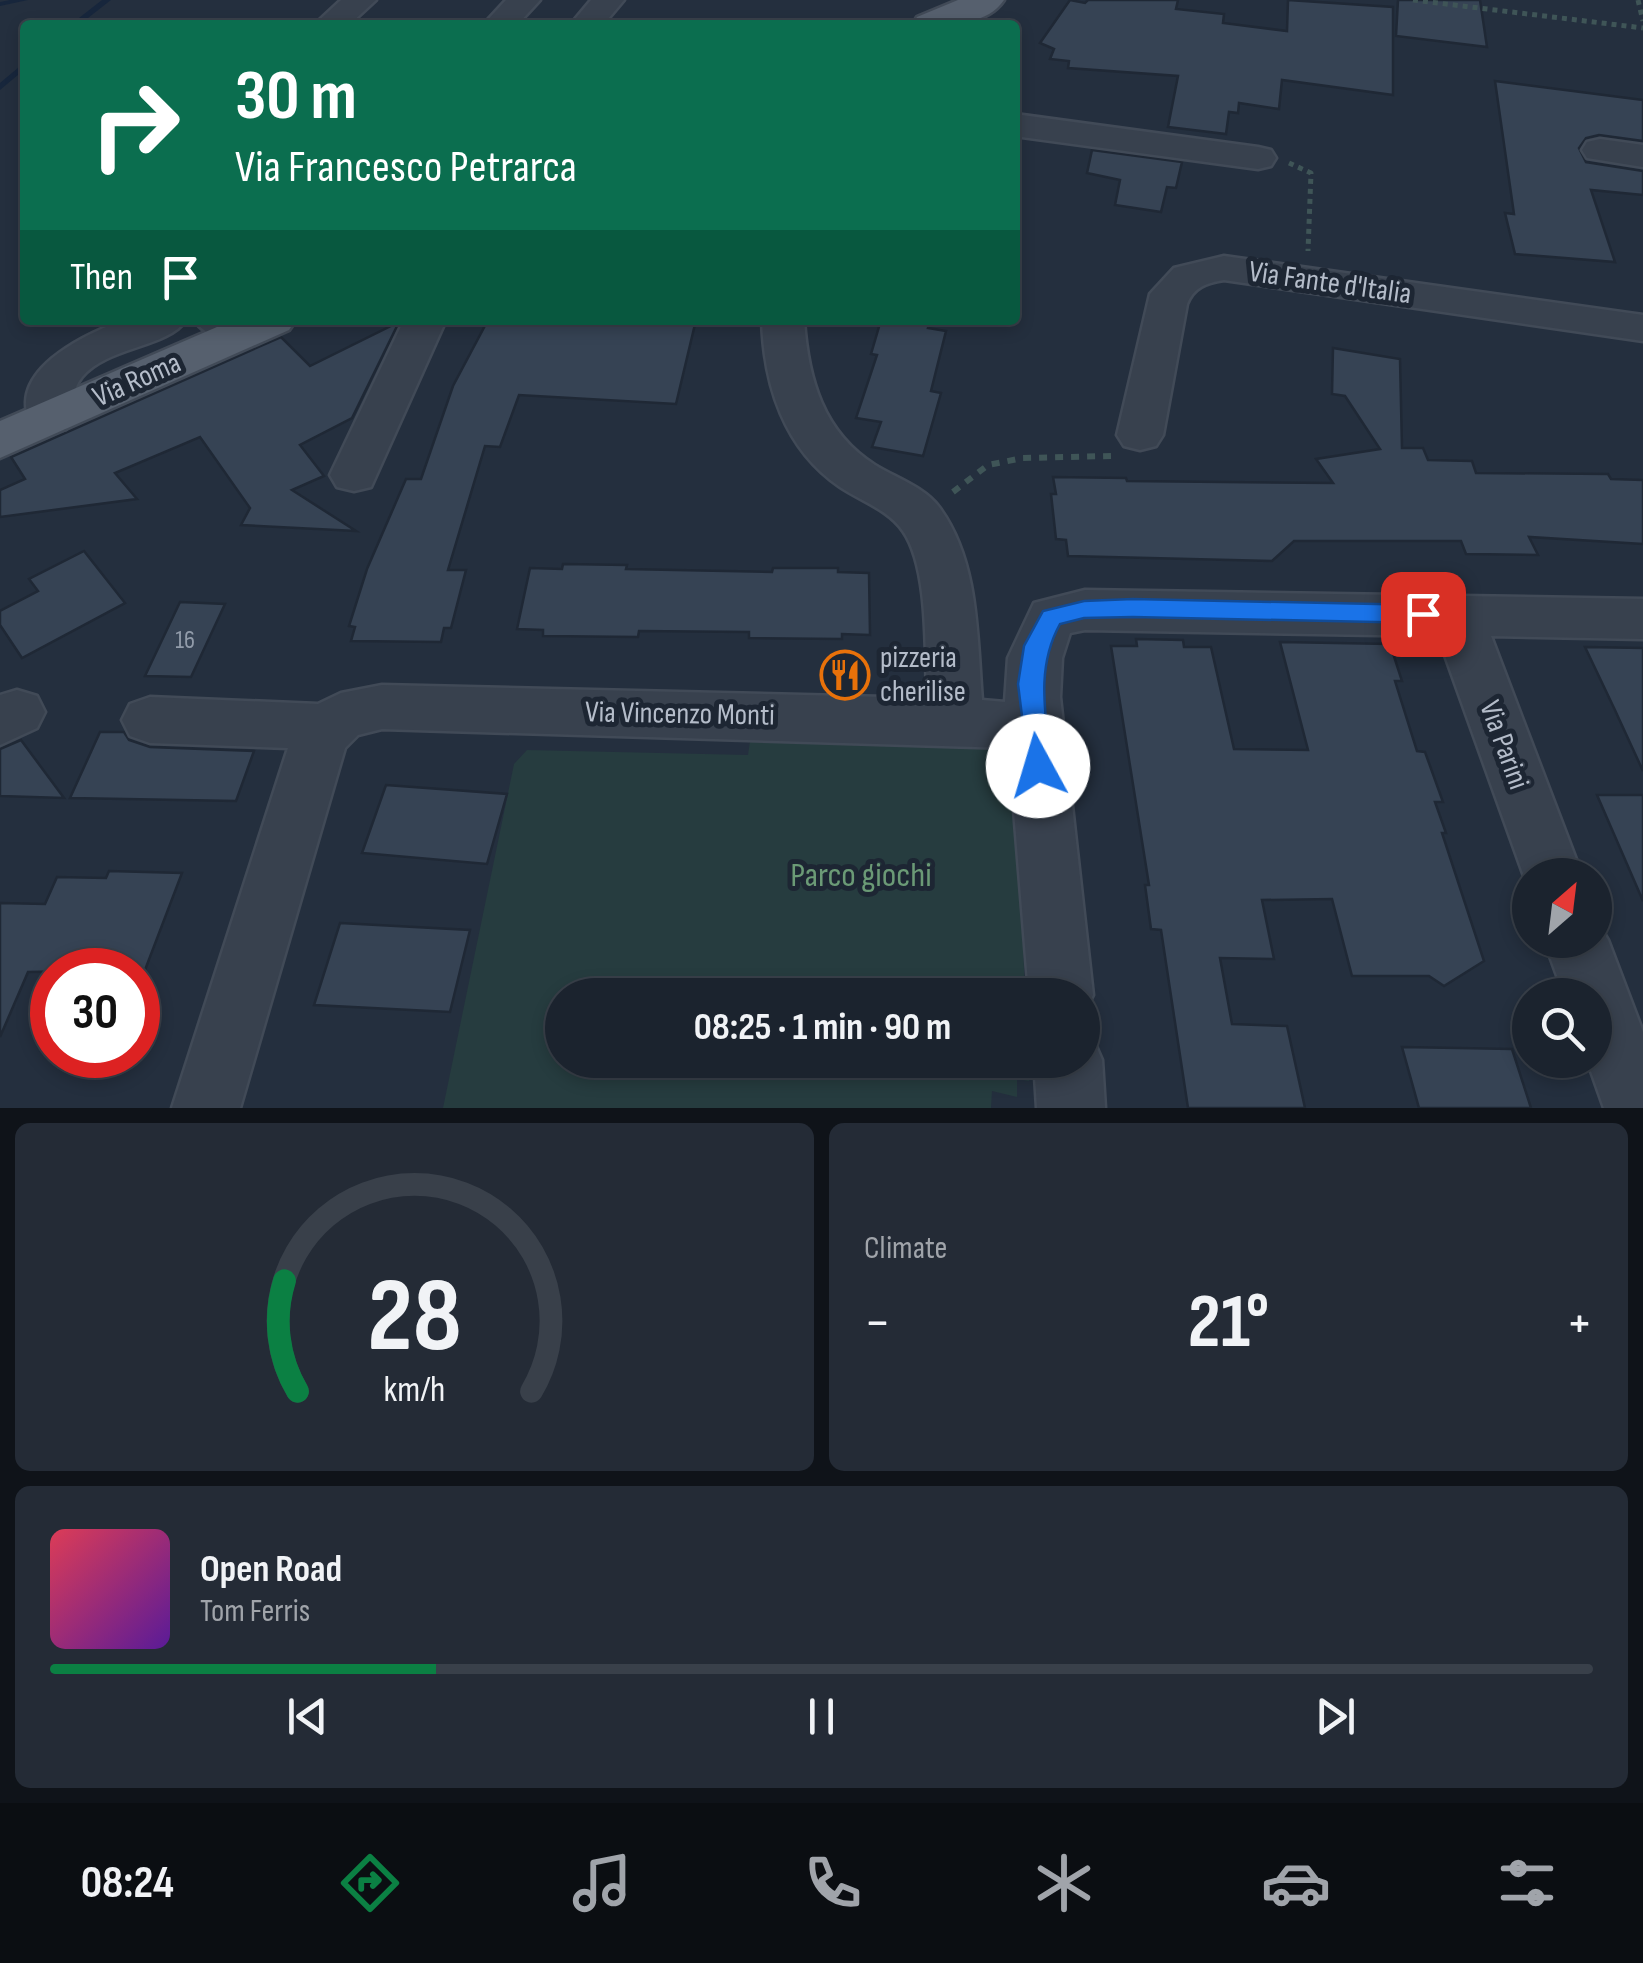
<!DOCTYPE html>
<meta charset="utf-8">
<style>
body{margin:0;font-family:"Sofia Sans Condensed",sans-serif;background:#242b36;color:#f1f3f6;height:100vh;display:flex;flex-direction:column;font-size:38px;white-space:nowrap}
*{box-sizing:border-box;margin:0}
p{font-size:32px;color:#a0a4aa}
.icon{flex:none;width:55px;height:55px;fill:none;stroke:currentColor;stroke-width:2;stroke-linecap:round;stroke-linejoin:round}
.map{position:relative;height:1108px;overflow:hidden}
.sheet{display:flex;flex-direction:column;gap:15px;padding:15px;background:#0f1319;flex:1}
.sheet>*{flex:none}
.top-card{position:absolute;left:20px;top:20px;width:1000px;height:305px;border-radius:10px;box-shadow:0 5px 15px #0003,0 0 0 2px #39404a;background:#0b6e4f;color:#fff;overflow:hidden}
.needle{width:65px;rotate:28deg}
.buttons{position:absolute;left:1512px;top:858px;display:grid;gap:20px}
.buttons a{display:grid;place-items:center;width:100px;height:100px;border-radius:50%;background:#1b232e;box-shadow:0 5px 15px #0003,0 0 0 2px #39404a;font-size:50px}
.speed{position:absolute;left:30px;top:948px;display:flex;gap:20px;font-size:50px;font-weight:700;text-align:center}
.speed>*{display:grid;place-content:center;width:130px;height:130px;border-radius:50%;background:#1b232e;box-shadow:0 5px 15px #0003,0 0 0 2px #39404a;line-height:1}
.speed .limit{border:15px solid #d22;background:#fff;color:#111}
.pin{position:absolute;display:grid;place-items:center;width:85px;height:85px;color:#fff;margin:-42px;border-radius:20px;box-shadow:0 5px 15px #0006}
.me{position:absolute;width:110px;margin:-55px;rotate:354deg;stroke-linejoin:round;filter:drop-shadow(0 0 8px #0008)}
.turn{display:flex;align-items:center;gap:35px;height:210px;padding:0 50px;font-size:45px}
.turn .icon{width:130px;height:130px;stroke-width:2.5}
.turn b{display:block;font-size:70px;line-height:85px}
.then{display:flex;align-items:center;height:95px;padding:0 50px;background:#0003;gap:20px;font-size:38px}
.big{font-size:75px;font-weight:700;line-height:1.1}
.sheet .card{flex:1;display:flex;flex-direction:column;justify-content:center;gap:15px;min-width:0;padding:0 35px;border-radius:15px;background:#242b36}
.sheet .dial{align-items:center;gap:0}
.dial svg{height:260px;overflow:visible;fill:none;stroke:#39404a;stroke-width:7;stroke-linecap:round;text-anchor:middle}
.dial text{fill:#f1f3f6;stroke:none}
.song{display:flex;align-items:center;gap:30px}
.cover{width:120px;height:120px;border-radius:15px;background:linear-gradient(135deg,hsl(350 70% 55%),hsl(270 70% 35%))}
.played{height:10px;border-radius:5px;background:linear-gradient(90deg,#0b8043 25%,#39404a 25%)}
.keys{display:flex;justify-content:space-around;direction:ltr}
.heat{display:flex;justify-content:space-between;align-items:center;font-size:55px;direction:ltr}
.sheet .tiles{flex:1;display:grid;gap:15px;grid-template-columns:1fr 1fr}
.card:last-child{grid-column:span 2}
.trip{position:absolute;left:545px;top:978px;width:555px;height:100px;border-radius:50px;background:#1b232e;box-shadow:0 5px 15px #0003,0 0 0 2px #39404a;font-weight:700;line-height:100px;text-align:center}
.tabs{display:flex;height:160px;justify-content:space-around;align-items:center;background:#0b0e12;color:#a0a4aa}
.tabs .icon{width:70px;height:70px}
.tabs .active{color:#0b8043}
.tabs b{font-size:45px;color:#f1f3f6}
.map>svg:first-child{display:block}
.green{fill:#263c3f}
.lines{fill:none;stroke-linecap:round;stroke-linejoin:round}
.stream{fill:#17263c;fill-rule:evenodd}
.building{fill:#364354;stroke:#1f2835;stroke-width:2.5}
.minor-casing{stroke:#414a57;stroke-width:5}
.major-casing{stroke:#414a57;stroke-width:5}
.path-far1{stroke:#3f5557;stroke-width:5;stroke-dasharray:5 5;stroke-linecap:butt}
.path{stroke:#3f5557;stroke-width:6;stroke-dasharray:8 8;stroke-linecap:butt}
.minor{fill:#38414e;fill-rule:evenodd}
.major{fill:#56606e;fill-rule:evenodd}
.route{fill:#1a73e8;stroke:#114b97;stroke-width:2.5}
.labels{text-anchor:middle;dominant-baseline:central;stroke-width:10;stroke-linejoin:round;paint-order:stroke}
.number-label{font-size:25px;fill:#929caa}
.street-label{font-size:30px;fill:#b4bcc9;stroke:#1d2633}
.poi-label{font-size:30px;fill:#b4bcc9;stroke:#1d2633;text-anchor:start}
.near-park-label{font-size:35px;fill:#6b9a76;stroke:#1d2633}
</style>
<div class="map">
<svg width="1643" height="1108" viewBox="0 0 1643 1108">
<rect width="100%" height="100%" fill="#242f3e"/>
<path class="green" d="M753 720 1011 733 1031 917 1022 919 1025 995H562V1060H1028L1029 1081 1017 1079V1097L992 1091 991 1108H443L514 764 527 750 748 755Z"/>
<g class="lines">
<g class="stream">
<path d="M10 0H28L0 6V2Z"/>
<path d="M102 0H111L79 25H70Z"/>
<path d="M25 62V69L0 90V83Z"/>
</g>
</g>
<g class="building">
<path d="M1070 0 1085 3 1088 0H1178L1176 9 1224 14 1223 23 1287 31 1288 0 1393 7V95L1282 80 1279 109 1239 103 1238 113 1229 112 1226 134 1168 127 1178 76 1068 68 1069 61 1050 59 1054 49 1040 43Z"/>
<path d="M1398 0H1480L1487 47 1396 36Z"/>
<path d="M1495 81 1643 100V141L1599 135 1586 138 1579 148 1586 162 1643 171V195L1591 190 1615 262 1515 254 1505 213 1514 214Z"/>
<path d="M1092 150 1182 162 1176 188 1167 187 1161 212 1115 205 1120 180 1087 173Z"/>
<path d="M488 320H696L676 404 519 395 500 447 485 446 448 570H466L451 628H444L441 642 351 641 355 627 349 626 367 569 406 479H421L453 386Z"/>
<path d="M881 320H930L928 328 946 331 931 391 941 393 923 456 872 447 881 422 856 418 877 355 871 354Z"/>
<path d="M399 322 352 418 300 445 324 476 292 490 356 531 241 525 250 508 200 437 115 473 137 499 0 517V490L25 479 11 457 281 337 310 366Z"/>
<path d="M1333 348 1400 359 1402 448H1423L1428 460 1472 461 1476 473 1608 474 1611 479 1643 480V544L1529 537 1538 555 1466 554 1461 541H1294L1272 561 1068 556 1066 540 1056 539 1051 494H1056L1053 477 1126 478 1127 481 1333 483 1316 459 1380 449 1345 396 1332 394Z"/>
<path d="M84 551 125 603 22 658 0 625V611L38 591 29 579Z"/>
<path d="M563 564 627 565 626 569 772 572 773 568H838V572L869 573 870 635 842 634V639L749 638V632L639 631 638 637 543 636V630L517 629 530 568 562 569Z"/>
<path d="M180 602 225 604 191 677 145 676Z"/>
<path d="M1136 639 1183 640 1184 647H1211L1234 749 1308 750 1280 642 1390 644 1402 681H1395L1417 751 1425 752 1443 802H1435L1446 833H1442L1484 961 1444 986 1429 976H1352L1332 899 1262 900 1274 959 1220 958 1232 1024 1287 1026 1305 1108H1188L1161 930 1151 929 1145 885H1149L1111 646H1137Z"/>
<path d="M1585 647 1643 648V771L1614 708Z"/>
<path d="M100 732H124L129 740 150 747 254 751 236 801 70 798Z"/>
<path d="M21 740 64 798 0 796V749Z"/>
<path d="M386 785 507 794 487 864 362 853Z"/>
<path d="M1597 795H1643V901Z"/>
<path d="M109 871 182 873 145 970 28 972 0 1037V903L45 904 57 877 106 878Z"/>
<path d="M340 923 470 930 450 1012 314 1005Z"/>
<path d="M1402 1047 1512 1049 1531 1108H1419Z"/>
</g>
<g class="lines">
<g class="minor-casing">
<g id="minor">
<path d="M341 0H376L349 25H314Z"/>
<path d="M506 0H540L517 25H483Z"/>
<path d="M591 0H624L603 25H570Z"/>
<path d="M1015 114 1258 147 1271 150 1276 158 1271 166 1258 169 1015 136Z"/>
<path d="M1600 139 1643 145V167L1587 158 1582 150 1587 142Z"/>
<path d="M1224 256 1643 315V341L1224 280C1206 283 1194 287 1187 304L1163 435 1156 446 1140 450 1124 446 1117 435 1150 294 1174 268Z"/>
<path d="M124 320H186C167 348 108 346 82 377 69 392 76 412 66 429L50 433 34 429C0 373 85 334 124 320Z"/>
<path d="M194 320H255L268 332 262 341C241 347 207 339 194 320Z"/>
<path d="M404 320H446L371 487 354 491 337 487 330 475Z"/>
<path d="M762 320H804C808 379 823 432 875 465 896 478 924 487 939 507 979 561 977 637 982 700L1005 702 1008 658 1034 603 1085 590 1643 599V639L1491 636 1582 875H1530V893L1438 636 1085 630 1070 633 1062 658 1060 697 1093 995 1082 1017V995H1029L1009 748 382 729 358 735 345 748 240 1108H172L288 748 150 743 130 736 122 720 130 704 150 697 318 704 341 693 382 685 927 698C925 653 929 568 903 531 889 510 861 501 840 487 784 449 764 385 762 320Z"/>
<path d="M17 690 37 696 45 712 37 728 0 745V695Z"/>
<path d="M1595 918 1608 940 1643 1032V1108H1604L1587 1060H1595V995H1564L1544 940H1595Z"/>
<path d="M1082 1033 1092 1037 1102 1060 1105 1108H1037L1034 1060H1082Z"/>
</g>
</g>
<g class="major-casing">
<g id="major">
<path d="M958 0H1004C985 28 942 25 912 25L917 17Z"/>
<path d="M233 320H296L289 330 0 458V421Z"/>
</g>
</g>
<g class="path-far1">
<path d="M1413 0 1643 28"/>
<path d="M1638 0 1643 21"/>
<path d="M1289 163 1311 173 1308 251"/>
</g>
<path class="path" d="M953 492 988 465 1023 458 1111 456"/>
<use href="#minor" class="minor"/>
<use href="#major" class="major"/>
</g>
<path class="route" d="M1133 599 1423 605 1435 614 1423 623 1133 617 1084 618 1060 624C1035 669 1046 716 1051 766L1048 773 1038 776 1029 773 1018 684 1024 646 1043 611 1084 601Z"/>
<defs>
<g id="restaurant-ring" transform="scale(2.5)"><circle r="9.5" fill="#1d2633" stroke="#e8710a" stroke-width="1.5"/><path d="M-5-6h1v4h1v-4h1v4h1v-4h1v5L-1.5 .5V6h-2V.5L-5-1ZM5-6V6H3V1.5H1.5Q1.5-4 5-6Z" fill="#e8710a"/></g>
</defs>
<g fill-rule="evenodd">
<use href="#restaurant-ring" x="845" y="675"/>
</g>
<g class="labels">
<g class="number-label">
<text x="185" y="640">16</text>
</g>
<g class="street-label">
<text transform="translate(1330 283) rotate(8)">Via Fante d'Italia</text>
<text transform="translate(137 380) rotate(-24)">Via Roma</text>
<text transform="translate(680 714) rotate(1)">Via Vincenzo Monti</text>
<text transform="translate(1504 745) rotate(70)">Via Parini</text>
</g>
<g class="poi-label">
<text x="880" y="658">pizzeria<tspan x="880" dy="34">cherilise</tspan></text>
</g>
<g class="near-park-label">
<text x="861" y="875">Parco giochi</text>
</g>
</g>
</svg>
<div class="buttons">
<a><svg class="needle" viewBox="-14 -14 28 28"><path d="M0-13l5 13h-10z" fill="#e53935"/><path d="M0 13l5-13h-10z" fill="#a0a4aa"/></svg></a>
<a><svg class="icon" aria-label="search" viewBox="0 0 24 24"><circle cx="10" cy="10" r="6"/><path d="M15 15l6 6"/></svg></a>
</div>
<div class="speed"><div class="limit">30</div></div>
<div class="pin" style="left:1423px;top:614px;background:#d93025"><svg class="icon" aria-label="arrive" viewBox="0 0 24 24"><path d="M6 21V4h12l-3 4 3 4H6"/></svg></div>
<svg class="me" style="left:1038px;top:766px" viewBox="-20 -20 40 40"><circle r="19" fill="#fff"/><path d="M0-13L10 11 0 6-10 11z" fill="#1a73e8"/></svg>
<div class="trip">08:25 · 1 min · 90 m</div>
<div class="top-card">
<div class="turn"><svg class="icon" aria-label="right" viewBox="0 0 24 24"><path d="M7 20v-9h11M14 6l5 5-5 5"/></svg><div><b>30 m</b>Via Francesco Petrarca</div></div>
<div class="then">Then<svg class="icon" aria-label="arrive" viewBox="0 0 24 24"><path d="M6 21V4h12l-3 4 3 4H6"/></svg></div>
</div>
</div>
<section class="sheet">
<div class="tiles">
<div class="card dial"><svg viewBox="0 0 100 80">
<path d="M14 69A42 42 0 1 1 86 69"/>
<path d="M14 69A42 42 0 0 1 10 35" stroke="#0b8043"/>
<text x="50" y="56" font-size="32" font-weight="700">28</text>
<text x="50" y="72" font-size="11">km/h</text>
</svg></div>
<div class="card"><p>Climate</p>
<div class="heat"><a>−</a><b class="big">21°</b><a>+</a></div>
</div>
<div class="card">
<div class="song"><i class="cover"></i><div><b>Open Road</b><p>Tom Ferris</p></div></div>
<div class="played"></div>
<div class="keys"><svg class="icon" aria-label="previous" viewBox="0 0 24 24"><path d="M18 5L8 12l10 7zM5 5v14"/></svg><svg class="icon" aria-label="pause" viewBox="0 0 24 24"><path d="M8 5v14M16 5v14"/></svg><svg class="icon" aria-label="next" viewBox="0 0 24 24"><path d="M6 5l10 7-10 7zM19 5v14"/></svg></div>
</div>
</div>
</section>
<nav class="tabs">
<b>08:24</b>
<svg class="icon active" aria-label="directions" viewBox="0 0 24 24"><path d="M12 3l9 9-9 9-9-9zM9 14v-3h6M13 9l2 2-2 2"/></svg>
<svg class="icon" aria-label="music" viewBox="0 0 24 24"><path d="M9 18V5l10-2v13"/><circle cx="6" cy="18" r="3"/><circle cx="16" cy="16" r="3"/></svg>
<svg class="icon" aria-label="phone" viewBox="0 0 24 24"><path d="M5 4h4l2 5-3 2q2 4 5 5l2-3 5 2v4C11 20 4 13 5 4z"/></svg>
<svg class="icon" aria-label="climate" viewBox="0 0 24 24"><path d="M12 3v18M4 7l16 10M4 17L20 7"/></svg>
<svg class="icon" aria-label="car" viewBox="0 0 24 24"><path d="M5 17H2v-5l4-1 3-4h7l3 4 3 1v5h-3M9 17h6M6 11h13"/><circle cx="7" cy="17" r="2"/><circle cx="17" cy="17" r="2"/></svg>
<svg class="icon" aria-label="filters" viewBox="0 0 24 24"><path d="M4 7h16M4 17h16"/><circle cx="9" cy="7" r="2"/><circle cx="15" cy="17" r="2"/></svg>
</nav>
